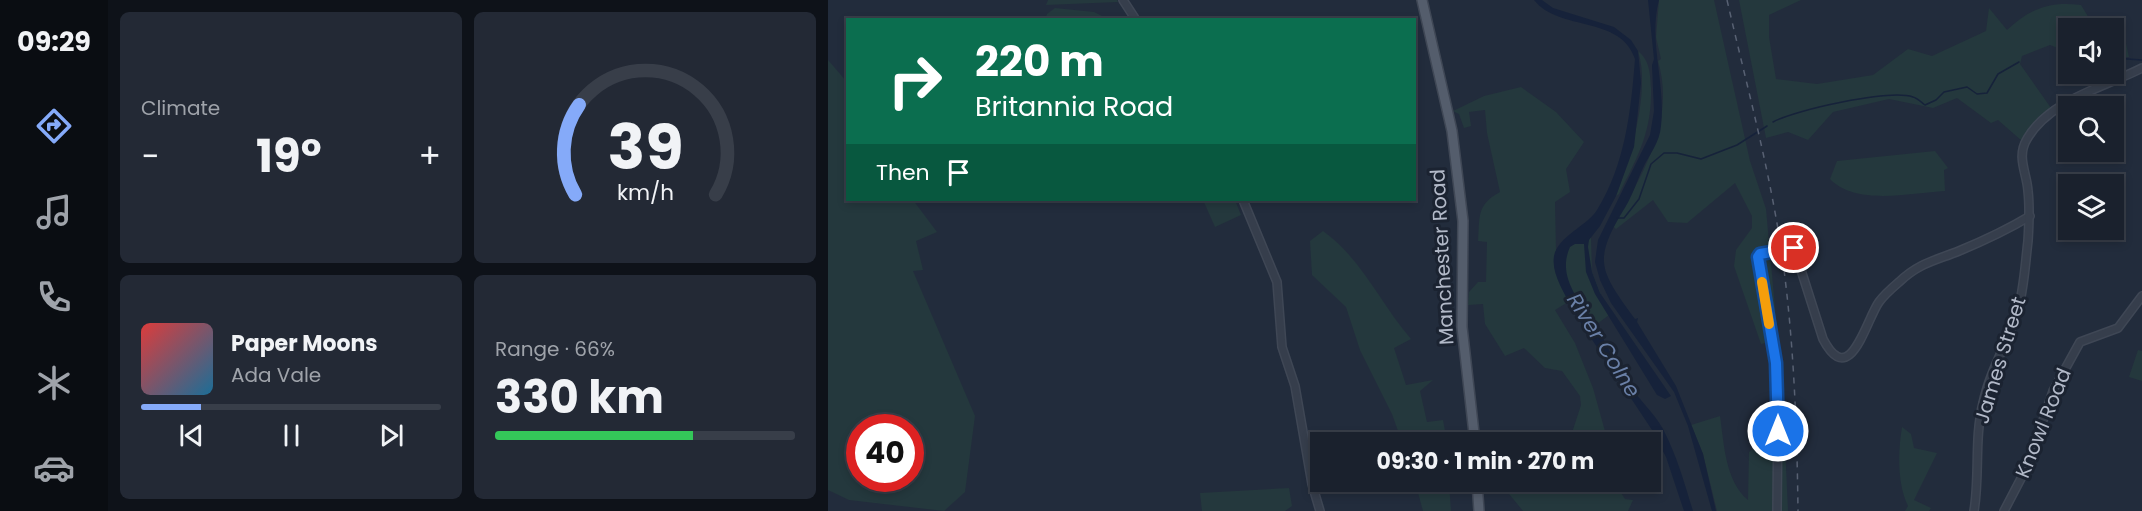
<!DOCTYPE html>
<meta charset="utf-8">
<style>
body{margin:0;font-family:Poppins,sans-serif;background:#232935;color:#f1f3f6;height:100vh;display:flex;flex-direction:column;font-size:22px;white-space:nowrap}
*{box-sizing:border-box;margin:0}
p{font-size:20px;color:#9fa3aa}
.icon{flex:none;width:33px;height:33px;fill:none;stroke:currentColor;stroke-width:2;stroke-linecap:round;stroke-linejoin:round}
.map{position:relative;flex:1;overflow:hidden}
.sheet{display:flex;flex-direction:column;gap:12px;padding:12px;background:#0e1219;width:720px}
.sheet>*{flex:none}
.guide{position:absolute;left:18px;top:18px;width:570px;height:183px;border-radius:0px;box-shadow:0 3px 9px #0003,0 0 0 2px #383e49;background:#0b6e4f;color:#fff;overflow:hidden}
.buttons{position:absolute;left:1230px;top:18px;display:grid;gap:12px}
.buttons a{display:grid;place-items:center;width:66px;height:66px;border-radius:0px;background:#1a212d;box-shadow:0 3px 9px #0003,0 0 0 2px #383e49;font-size:30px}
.speed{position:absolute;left:18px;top:414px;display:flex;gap:12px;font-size:30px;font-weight:700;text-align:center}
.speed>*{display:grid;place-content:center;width:78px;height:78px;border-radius:50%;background:#1a212d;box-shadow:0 3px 9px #0003,0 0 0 2px #383e49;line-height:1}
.speed .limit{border:9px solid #d22;background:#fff;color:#111}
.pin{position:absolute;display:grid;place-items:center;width:51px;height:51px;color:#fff;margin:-26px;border:3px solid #fff;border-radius:50%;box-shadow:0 2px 6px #0007}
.me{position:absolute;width:66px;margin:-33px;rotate:0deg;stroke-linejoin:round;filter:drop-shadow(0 0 4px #0008)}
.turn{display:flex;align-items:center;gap:21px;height:126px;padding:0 30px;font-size:27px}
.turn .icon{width:78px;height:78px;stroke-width:2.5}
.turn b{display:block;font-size:42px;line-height:51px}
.then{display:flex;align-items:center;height:57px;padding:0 30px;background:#0003;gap:12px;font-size:22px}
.big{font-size:45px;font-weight:700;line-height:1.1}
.sheet .widget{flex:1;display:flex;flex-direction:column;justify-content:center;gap:9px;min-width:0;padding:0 21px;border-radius:9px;background:#232935}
.sheet .dial{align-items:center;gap:0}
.dial svg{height:156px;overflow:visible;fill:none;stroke:#383e49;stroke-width:7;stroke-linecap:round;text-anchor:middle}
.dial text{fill:#f1f3f6;stroke:none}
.song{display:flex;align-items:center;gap:18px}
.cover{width:72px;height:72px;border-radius:9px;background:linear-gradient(135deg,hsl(0 70% 55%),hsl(200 70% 35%))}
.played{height:6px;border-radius:3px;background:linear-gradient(90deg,#85aaf9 20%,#383e49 20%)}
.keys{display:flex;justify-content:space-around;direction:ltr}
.heat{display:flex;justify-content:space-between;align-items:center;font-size:33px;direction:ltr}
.charge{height:9px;border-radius:4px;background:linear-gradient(90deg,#34c759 66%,#383e49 0)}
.sheet .tiles{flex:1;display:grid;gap:12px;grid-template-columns:repeat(2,1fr)}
.trip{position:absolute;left:482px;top:432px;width:351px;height:60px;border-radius:0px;background:#1a212d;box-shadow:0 3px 9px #0003,0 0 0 2px #383e49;font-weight:700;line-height:60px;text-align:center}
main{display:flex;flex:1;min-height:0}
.tab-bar{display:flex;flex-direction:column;width:108px;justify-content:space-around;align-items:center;background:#0a0d12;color:#9fa3aa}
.tab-bar .icon{width:42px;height:42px}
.tab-bar .current{color:#85aaf9}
.tab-bar b{font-size:27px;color:#f1f3f6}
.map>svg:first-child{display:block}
.green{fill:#24383d;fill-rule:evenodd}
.water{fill:#16223a}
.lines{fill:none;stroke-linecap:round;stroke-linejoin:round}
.stream{stroke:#16223a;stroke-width:1.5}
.minor-casing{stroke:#3f4755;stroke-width:10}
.major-casing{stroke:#3f4755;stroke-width:12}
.minor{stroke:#363e4c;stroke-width:7}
.major{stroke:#545d6c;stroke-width:9}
.rail{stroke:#586173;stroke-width:1.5;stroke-dasharray:6 6;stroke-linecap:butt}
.minor-bridge-casing{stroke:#3f4755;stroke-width:10;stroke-linecap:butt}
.minor-bridge{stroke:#363e4c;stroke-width:7}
.route-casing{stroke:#114b97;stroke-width:15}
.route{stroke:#1a73e8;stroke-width:10}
.slow{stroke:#f59e0b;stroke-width:10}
.labels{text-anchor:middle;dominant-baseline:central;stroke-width:6;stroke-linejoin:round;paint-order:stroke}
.street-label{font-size:20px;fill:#b2b9c8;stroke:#1b2331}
.water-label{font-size:21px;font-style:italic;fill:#6a80a7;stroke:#1b2331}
</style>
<main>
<nav class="tab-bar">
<b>09:29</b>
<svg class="icon current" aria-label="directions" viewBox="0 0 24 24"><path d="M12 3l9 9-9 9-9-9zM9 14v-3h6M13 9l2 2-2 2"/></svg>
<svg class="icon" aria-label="music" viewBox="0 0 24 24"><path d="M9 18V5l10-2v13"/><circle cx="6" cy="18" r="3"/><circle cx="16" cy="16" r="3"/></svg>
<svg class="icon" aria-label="phone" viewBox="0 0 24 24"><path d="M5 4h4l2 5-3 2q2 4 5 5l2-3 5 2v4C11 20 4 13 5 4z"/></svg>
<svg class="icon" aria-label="climate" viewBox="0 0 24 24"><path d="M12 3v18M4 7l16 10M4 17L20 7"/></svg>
<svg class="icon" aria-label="car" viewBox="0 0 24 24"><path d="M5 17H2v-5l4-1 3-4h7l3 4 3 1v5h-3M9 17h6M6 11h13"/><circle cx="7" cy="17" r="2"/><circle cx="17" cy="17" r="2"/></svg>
</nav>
<section class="sheet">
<div class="tiles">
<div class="widget"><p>Climate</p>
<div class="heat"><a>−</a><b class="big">19°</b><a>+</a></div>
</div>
<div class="widget dial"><svg viewBox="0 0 100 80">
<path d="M14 69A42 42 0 1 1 86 69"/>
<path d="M14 69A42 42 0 0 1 16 23" stroke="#85aaf9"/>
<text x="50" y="56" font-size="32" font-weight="700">39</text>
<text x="50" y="72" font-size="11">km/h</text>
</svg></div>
<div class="widget">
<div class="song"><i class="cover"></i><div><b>Paper Moons</b><p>Ada Vale</p></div></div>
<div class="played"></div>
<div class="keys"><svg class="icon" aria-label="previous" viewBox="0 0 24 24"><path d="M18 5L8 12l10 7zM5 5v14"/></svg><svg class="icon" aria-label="pause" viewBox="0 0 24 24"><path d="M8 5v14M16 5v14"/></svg><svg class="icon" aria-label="next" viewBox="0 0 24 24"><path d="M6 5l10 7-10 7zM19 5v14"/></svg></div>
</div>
<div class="widget"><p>Range · 66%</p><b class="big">330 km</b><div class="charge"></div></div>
</div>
</section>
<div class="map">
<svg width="1314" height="511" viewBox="0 0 1314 511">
<rect width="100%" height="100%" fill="#222c3c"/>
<g class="green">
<path d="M220 0H289L290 2 218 5Z"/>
<path d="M831 0H886L922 161 938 209 950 340 933 344 906 266 908 250 924 228V216L907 183 859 223 840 222 825 200 788 229 785 226C814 176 848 121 830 61L833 59 828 37Z"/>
<path d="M911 0H973L941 15V37L948 79 989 84 1045 75 1080 49 1104 56 1158 31 1161 8 1179 30C1202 9 1221 1 1253 5L1264 23 1275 28H1240V52L1222 45 1194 56 1192 64 1223 108 1206 122 1194 141 1170 120 1163 123 1129 98 1105 108 1061 99 1005 112 980 140 960 132 938 138Z"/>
<path d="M227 8 266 12 280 19H217L219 14Z"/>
<path d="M1286 34 1297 39 1301 57 1286 58Z"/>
<path d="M810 51C822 61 822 73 823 88 824 132 810 156 791 194L788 196C802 159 823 90 810 51Z"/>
<path d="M0 60 19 82 20 200H85L109 232 88 241 95 270 85 271 147 416 137 492 116 511 21 500 0 490ZM32 428H82V478H32Z"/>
<path d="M693 87 728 112 756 142 738 169 742 192 727 202 728 251 763 237 764 272 781 315 769 324 740 302 727 310 747 343 765 388 780 442H741L753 405 752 396 734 371 717 368 696 348 677 356 657 324 655 304 640 305 641 292 650 282H658L659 242 650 241C652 217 648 205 672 192L659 133 657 110 641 112 643 126 636 128 631 114 625 111 656 96Z"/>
<path d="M1107 151 1120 168 1116 170 1117 191C1082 193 1028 206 1002 179L1009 161Z"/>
<path d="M375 200H407L413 215 387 227Z"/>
<path d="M495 231C534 259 552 303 583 339L566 348 578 385 605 380 592 391 599 422 615 420 619 442H574L564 414 532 350 518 307 484 275 482 241Z"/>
<path d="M1310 350 1314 351V381L1301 377Z"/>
<path d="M892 416C896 443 897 481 920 500L921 452 945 432 957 444 960 511H889L875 454 863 425Z"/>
<path d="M1074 427 1083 434 1086 448 1109 453 1086 500 1103 508 1101 511H1077L1080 506C1069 484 1070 451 1074 427Z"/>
<path d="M587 482H621L623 511H595Z"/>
<path d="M676 482H786L797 499 805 500 800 511H695L677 489Z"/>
<path d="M461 488 464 506 457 511H374L372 493Z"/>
</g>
<g class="water">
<path d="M706 0H714L725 8 786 27 803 40 810 51 813 83 806 147 788 196 772 226 761 240 760 247 764 272 772 293 843 396 837 399 829 395 767 294 758 272 756 244H747L742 247C729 276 750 299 765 322 778 340 786 363 799 382 810 399 825 411 835 429 849 456 856 482 865 511H856L838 457 824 430 743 308C737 292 723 275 726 256 730 236 759 226 769 210 797 165 803 111 807 59 793 15 731 32 706 0Z"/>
<path d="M820 0H831C820 41 838 83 833 126 832 142 821 155 815 168 809 181 805 194 798 206 764 261 771 269 807 319L810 318 809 322 848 386 875 454 888 511H884L860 426 846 392 783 303 772 280 767 262 770 240 822 135 826 111 824 65 826 59Z"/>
</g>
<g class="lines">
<g class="stream">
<path d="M1229 46 1240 48"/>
<path d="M1286 58 1314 60"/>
<path d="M945 122C966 110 1062 89 1085 97 1089 98 1093 102 1097 105L1108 100 1116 92 1139 87 1149 94 1159 93 1170 74 1191 62"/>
<path d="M789 218H796L811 199 823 164 836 153H849L873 159 909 145 939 126"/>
</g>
<g class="minor-casing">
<g id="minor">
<path d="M295 0 308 20"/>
<path d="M415 200 449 282 454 347 467 386 484 484 492 511"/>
<path d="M963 249 966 248 995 339C1022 391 1038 320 1051 302 1056 295 1064 288 1071 282 1091 263 1106 261 1131 251 1155 241 1179 230 1202 216"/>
<path d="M942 252 932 254 930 257 948 363 950 407 949 511"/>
<path d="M1146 511C1152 475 1146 439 1155 403 1162 370 1179 344 1189 313 1196 291 1197 265 1200 241 1201 225 1202 208 1200 191 1199 173 1188 157 1199 139 1221 100 1277 87 1314 68"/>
<path d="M1176 511 1199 467 1225 391 1252 342 1290 328 1314 296"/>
</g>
</g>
<g class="major-casing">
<g id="major">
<path d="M594 0 624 131 635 221 634 327 647 442"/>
<path d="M649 482 651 511"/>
</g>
</g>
<use href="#minor" class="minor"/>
<use href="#major" class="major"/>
<path class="rail" d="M899 0C919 87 943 174 955 262 966 345 969 428 970 511"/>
<g class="minor-bridge-casing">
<path id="minor-bridge" d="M942 252 963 249"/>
</g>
<use href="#minor-bridge" class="minor-bridge"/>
</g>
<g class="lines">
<g class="route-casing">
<path id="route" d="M950 431 948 363 930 257 932 254 966 248"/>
</g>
<use href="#route" class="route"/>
<path class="slow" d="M934 282 941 324"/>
</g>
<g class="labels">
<g class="street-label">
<text transform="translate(614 257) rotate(-93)">Manchester Road</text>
<text transform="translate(1172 360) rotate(-73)">James Street</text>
<text transform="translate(1215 423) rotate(-68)">Knowl Road</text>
</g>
<g class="water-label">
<text transform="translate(776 345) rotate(58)">River Colne</text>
</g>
</g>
</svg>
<div class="buttons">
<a><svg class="icon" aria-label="sound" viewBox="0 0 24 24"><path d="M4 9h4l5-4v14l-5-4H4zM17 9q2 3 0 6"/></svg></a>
<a><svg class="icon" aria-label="search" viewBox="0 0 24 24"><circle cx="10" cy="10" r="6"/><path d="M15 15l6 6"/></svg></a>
<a><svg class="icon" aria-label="layers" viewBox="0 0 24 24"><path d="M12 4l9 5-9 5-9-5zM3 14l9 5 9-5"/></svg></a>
</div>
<div class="speed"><div class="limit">40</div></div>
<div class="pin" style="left:966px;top:248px;background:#d93025"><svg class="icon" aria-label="arrive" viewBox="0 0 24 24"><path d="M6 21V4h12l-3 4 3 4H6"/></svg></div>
<svg class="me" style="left:950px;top:431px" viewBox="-20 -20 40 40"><circle r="17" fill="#1a73e8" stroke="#fff" stroke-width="3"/><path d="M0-11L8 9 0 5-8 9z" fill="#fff"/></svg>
<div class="trip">09:30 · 1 min · 270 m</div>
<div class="guide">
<div class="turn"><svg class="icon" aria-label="right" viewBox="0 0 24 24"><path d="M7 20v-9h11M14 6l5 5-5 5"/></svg><div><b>220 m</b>Britannia Road</div></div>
<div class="then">Then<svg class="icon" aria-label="arrive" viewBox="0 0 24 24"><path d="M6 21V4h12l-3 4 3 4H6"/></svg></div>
</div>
</div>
</main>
